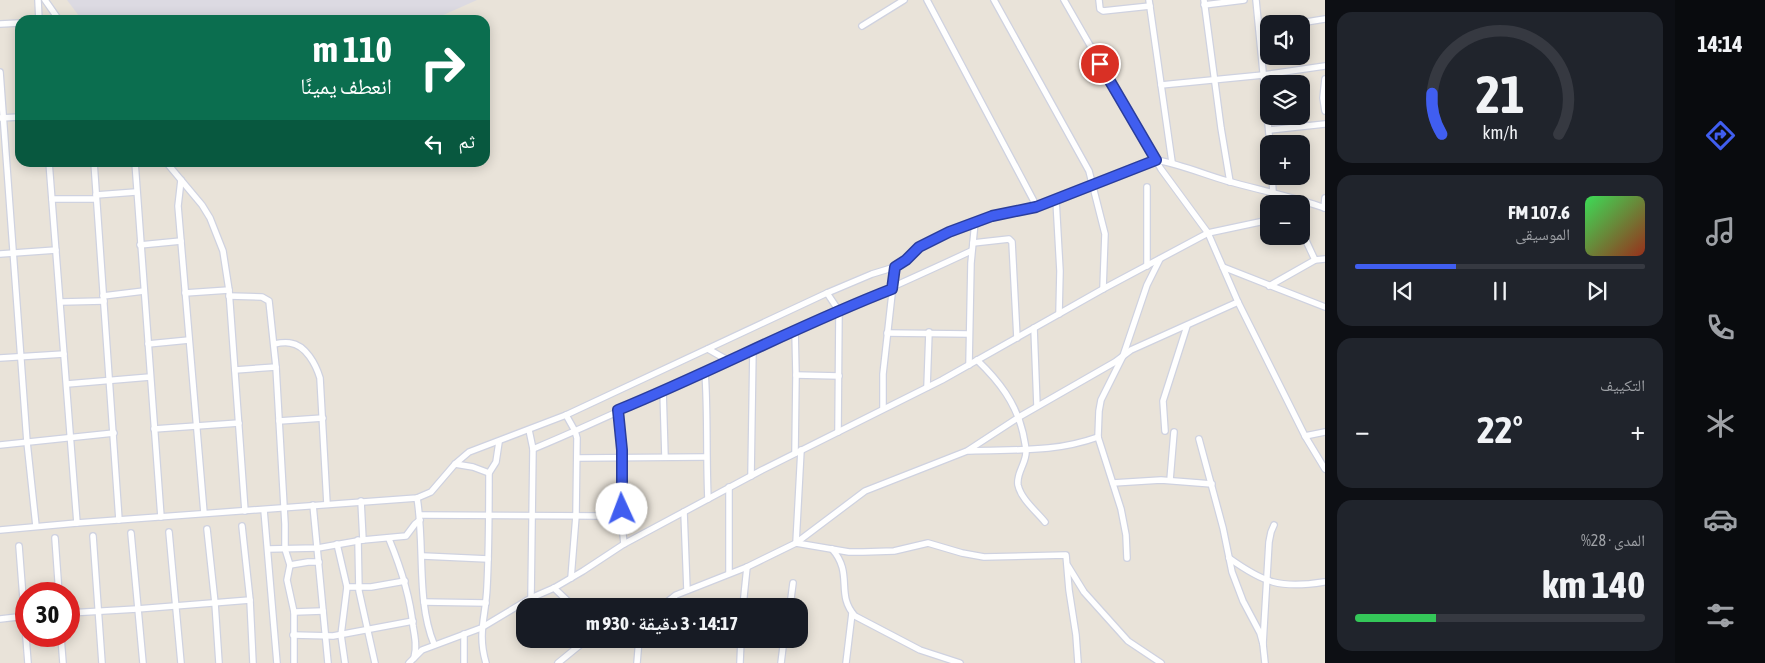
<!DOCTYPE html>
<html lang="ar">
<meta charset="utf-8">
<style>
body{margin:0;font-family:"Asap Condensed","Noto Naskh Arabic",sans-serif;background:#20242c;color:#f1f3f6;direction:rtl;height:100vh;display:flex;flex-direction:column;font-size:19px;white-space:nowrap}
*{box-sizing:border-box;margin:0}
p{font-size:16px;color:#9ea1a6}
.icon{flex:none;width:28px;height:28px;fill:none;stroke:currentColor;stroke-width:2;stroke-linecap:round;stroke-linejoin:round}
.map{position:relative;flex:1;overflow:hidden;direction:ltr}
.panel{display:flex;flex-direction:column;gap:12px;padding:12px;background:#0d0f14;width:350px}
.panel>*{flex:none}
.banner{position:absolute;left:15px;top:15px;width:475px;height:152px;border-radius:15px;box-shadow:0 2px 12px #0003;direction:rtl;background:#0b6e4f;color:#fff;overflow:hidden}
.buttons{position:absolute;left:1260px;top:15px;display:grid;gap:10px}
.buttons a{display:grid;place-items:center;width:50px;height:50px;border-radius:10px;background:#171b24;box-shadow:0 2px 12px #0003;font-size:25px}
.speed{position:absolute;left:15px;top:582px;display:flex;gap:10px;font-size:25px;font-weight:700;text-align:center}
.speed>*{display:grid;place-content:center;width:65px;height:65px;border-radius:50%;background:#171b24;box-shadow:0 2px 12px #0003;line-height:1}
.speed .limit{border:8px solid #d22;background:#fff;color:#111}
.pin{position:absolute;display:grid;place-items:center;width:42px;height:42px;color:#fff;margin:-21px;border:2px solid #fff;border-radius:50%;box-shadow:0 1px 5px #0007}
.me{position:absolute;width:55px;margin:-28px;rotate:358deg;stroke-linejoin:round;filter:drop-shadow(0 0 4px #0008)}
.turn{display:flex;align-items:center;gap:18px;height:105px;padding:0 15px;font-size:22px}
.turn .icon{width:65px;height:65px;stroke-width:2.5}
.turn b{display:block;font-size:35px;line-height:42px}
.then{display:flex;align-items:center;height:48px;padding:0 15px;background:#0003;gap:10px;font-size:19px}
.big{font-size:38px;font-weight:700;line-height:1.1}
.panel .tile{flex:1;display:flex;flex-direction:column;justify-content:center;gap:8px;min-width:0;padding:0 18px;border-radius:15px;background:#20242c}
.panel .dial{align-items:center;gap:0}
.dial svg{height:130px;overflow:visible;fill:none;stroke:#363941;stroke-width:7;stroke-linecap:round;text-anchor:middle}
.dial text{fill:#f1f3f6;stroke:none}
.song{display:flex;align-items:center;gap:15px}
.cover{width:60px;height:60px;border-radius:8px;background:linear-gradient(135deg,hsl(130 70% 55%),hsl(10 70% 35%))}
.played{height:5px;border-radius:2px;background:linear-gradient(90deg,#405ef0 35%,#363941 35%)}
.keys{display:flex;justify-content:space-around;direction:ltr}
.heat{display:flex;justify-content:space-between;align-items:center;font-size:28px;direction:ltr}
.charge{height:8px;border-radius:4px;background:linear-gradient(90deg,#34c759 28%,#363941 0)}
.trip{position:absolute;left:516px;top:598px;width:292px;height:50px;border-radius:15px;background:#171b24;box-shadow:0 2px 12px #0003;font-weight:700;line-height:50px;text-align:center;direction:rtl}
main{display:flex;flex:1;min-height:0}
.menu{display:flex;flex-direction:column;width:90px;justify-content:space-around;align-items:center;background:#090b0e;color:#9ea1a6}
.menu .icon{width:35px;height:35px}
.menu .on{color:#405ef0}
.menu b{font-size:22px;color:#f1f3f6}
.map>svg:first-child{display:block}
.industrial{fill:#dcdae2}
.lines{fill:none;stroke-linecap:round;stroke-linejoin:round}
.minor-casing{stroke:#cfd2e0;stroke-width:8}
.minor{stroke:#fff;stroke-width:5.5}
.route-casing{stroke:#2a3d9c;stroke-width:12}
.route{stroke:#405ef0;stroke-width:9}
</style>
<main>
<nav class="menu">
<b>14:14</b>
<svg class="icon on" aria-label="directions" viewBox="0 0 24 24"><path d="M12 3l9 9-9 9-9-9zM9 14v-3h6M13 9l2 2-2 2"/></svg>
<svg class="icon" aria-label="music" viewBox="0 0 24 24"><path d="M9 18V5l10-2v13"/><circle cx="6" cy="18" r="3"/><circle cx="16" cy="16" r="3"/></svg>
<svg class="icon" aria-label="phone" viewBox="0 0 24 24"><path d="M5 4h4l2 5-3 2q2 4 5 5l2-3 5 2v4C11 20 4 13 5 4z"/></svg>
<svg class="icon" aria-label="climate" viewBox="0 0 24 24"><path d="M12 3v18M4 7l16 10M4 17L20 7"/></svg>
<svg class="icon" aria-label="car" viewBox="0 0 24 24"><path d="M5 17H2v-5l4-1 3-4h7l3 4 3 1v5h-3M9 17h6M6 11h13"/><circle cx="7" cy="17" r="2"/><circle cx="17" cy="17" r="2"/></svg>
<svg class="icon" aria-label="filters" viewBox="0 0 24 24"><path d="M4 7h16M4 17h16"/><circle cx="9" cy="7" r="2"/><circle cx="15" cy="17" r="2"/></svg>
</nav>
<section class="panel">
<div class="tile dial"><svg viewBox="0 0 100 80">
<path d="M14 69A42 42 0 1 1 86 69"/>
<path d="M14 69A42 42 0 0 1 8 44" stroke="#405ef0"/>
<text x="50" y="56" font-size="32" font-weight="700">21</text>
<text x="50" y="72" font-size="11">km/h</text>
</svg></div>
<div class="tile">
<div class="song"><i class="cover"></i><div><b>107.6 FM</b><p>الموسيقى</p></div></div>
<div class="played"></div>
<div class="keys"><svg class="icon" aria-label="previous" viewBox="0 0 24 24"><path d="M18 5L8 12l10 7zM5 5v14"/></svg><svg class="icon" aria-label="pause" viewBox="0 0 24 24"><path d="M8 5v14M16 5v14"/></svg><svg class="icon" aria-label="next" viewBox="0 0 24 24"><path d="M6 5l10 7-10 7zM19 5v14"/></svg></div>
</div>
<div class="tile"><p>التكييف</p>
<div class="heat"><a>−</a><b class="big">22°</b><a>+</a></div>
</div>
<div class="tile"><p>المدى · 28%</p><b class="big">140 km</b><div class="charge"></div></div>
</section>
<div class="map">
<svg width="1325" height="663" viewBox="0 0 1325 663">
<rect width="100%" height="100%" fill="#e9e3d9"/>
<path class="industrial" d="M67 0H477L432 20H82Z"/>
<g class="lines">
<g class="minor-casing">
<g id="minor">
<path d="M38 0 39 20"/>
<path d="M45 0 59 20"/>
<path d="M927 0 1037 207"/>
<path d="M994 0 1089 171 1105 234 1103 289"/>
<path d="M1064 0 1161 169 1208 233 1238 302 1305 436 1325 469"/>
<path d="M1099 0 1100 9 1103 11 1150 6"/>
<path d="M1149 0 1172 162"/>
<path d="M1204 0 1221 128 1230 182"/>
<path d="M1256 0 1270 144"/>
<path d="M1204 5 1244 0"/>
<path d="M0 24 20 23"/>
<path d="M1294 24 1325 19"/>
<path d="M862 26 904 0"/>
<path d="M1259 29 1269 28"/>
<path d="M0 72 27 442 36 526"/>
<path d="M1325 79 1323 98 1325 111"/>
<path d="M1161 85 1263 75 1325 66"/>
<path d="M0 118 20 117"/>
<path d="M1269 130 1325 124"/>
<path d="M49 162 77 523"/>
<path d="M94 162 119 520"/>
<path d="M135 162 161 517"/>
<path d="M166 162 202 205 210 218 223 251 229 290 245 511"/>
<path d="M1272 176 1273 192"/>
<path d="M181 180 178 206 204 513"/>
<path d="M96 195 136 192"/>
<path d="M52 199H96"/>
<path d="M1056 200 1060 271 1059 314"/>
<path d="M1324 208 1325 198"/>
<path d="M1301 230 1315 260"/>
<path d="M973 243 1009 239 1012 242 1017 338"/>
<path d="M140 245 181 241"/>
<path d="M0 254 56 250"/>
<path d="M1147 266V187"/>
<path d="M1223 267 1325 307"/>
<path d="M1269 286 1315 260 1325 259"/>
<path d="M185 293 229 290"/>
<path d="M827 293 839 311 838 432"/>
<path d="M103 296 144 291"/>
<path d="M229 296 262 297 269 301 276 367 285 524V549L290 565 287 580 294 612V663"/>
<path d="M61 302 104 301"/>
<path d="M1034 328 1037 406"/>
<path d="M887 333 969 334"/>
<path d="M148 344 189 340"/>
<path d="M274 344C279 343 285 342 290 343 306 345 316 365 320 378L327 504"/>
<path d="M708 349 729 361"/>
<path d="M0 358 64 354"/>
<path d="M977 360C999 381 1016 403 1023 433 1024 439 1026 446 1026 452 1026 464 1016 473 1018 485 1021 499 1036 511 1045 522"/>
<path d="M969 365 971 263 975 222"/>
<path d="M235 370 276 367"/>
<path d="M705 372C708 414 706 456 708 499"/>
<path d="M796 375 839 376"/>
<path d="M67 384 150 377"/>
<path d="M927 387 929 332"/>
<path d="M663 390 665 457"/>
<path d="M883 408V374L895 267"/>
<path d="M618 410 622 450V525L624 544"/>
<path d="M566 415 575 431 577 438 576 516 571 578"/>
<path d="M279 421 323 418"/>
<path d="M154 429 239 423"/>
<path d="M529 430 533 449 531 598"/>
<path d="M1165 431 1163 401 1187 326"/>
<path d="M1305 436 1325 432"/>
<path d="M1199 439 1223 528 1232 572 1243 601 1260 633 1263 644"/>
<path d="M0 445 114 433"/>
<path d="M533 449C608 418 680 382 754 349 826 316 899 285 971 251"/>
<path d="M801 450 796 543 849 552H863L894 551 928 543 962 553 984 557 1066 555 1069 590 1076 635 1078 663"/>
<path d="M969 451C1016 449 1053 453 1098 437"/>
<path d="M795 453 796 375 795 330"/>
<path d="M578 458 706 457"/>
<path d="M455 464 473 467 489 473"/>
<path d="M751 476 753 349"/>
<path d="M1170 480 1174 432"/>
<path d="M1113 483 1161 480 1212 484"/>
<path d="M729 487V573"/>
<path d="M417 498C425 544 416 601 434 644"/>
<path d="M361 501 363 540"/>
<path d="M313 505 328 663"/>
<path d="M264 510 277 663"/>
<path d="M684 512 687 590"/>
<path d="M420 515 604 516 622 525"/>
<path d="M242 526 250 600 253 663"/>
<path d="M207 529 215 603 219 663"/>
<path d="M0 530 77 523 417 498 431 492 455 464 469 452 566 415 827 293 872 274 895 267 901 264 919 247 928 241 992 216 1037 207 1056 200 1156 160C1180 164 1203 174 1227 181 1260 190 1293 197 1325 208"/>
<path d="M169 532 181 663"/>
<path d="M131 533 143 663"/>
<path d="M93 536 102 663"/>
<path d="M55 538 59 594"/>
<path d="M389 539C401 568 410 595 413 626 415 637 417 648 414 658"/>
<path d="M358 540 359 591 375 663"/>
<path d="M337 544 347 587 341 635 345 663"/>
<path d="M19 546 28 663"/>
<path d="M268 549 318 548 363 540 406 536 415 524 420 520"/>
<path d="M832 549C854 574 835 594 855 616L920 650 960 663"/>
<path d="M423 556 488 559"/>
<path d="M1127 558 1126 535 1121 509 1098 437 1099 411 1101 400 1123 356 1147 285 1160 259"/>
<path d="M1229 558C1264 583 1280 589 1324 582"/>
<path d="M290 565 308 562H319"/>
<path d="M1068 566 1084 592 1128 641 1161 663"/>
<path d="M347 587H371L405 581"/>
<path d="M554 588 573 606"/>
<path d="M424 602 486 603"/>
<path d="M662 606 676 595 747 567 796 543 865 491 967 451 1019 417 1115 362 1131 350 1238 302"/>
<path d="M743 606 747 567"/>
<path d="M790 606 793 583"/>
<path d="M294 612 323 611"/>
<path d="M69 613 137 609 250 600"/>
<path d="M0 619 26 616"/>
<path d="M293 635 333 636 413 621"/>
<path d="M61 637 63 663"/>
<path d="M409 663 422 650 481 628 531 598 554 588 583 571 624 544 762 470 942 380 1103 289 1208 233 1269 220"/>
<path d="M464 663V634"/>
<path d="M486 663C477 633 486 616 487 587 489 549 489 511 489 473L496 462 499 442"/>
<path d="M558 663 580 645 592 639"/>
<path d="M637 663 639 639"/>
<path d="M740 663 741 639"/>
<path d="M781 663 784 639"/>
<path d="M846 663 852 613"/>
<path d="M1265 663 1263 644 1269 542 1271 532 1274 525"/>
</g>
</g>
<use href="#minor" class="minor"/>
</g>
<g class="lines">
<g class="route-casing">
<path id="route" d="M622 509V450L618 410C711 372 799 325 892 289L895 267 906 260 919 247 949 232 992 216 1036 207 1156 160 1100 64"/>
</g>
<use href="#route" class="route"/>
</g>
</svg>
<div class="buttons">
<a><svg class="icon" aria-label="sound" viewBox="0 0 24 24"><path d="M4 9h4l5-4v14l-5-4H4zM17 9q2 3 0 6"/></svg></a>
<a><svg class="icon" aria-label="layers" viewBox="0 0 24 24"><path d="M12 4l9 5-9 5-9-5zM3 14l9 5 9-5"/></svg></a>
<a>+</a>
<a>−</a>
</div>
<div class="speed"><div class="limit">30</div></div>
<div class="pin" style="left:1100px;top:64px;background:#d93025"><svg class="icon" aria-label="arrive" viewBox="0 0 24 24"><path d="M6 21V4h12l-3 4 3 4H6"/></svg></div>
<svg class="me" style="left:622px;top:509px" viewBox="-20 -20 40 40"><circle r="19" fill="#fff"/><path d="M0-13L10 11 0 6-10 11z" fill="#405ef0"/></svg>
<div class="trip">14:17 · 3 دقيقة · 930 m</div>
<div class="banner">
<div class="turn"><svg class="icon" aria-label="right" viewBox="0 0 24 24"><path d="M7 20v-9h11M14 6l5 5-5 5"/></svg><div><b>110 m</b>انعطف يمينًا</div></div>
<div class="then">ثم<svg class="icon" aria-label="left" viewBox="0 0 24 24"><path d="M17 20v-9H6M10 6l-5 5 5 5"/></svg></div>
</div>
</div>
</main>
